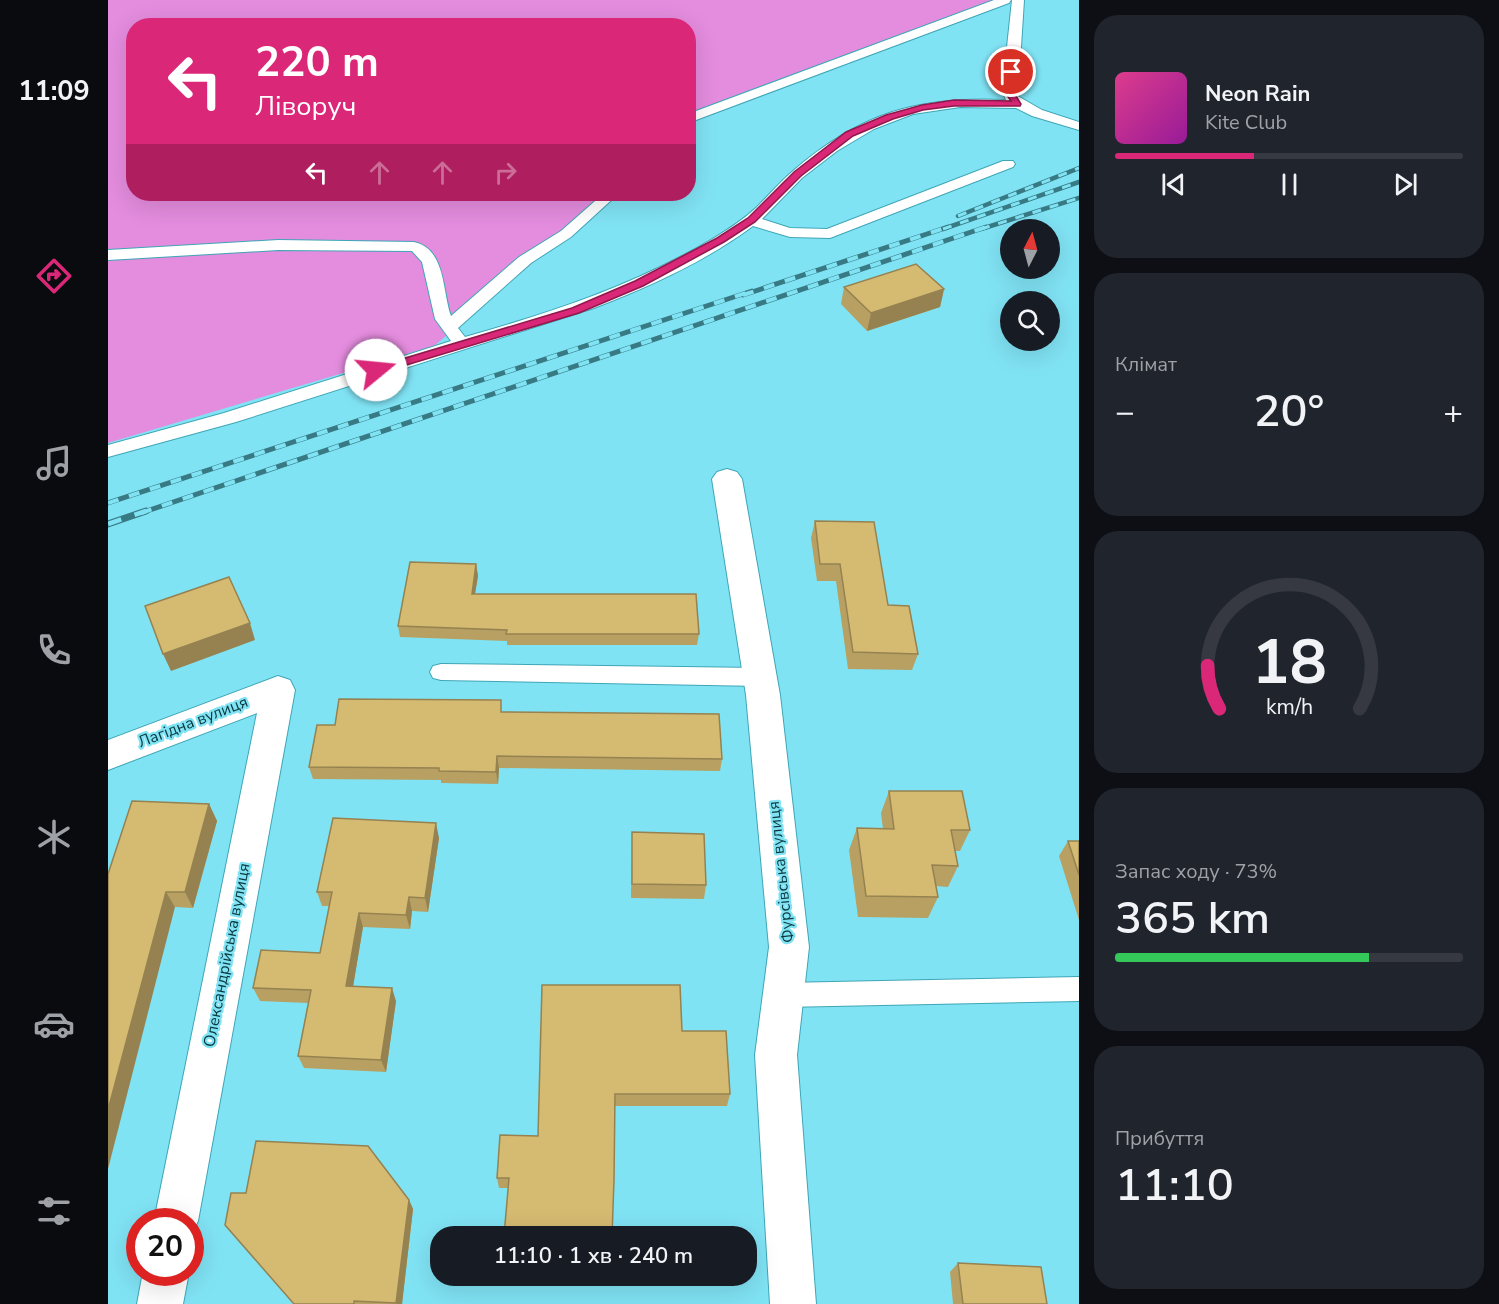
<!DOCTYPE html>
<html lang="uk">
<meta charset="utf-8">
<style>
body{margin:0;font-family:"Nunito Sans",sans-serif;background:#20242c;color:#f1f3f6;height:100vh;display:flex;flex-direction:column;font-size:22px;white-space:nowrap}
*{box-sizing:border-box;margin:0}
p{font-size:20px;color:#9ea1a6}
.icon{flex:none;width:33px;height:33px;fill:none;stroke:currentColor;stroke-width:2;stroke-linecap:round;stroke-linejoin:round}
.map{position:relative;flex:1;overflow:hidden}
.panel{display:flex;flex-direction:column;gap:15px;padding:15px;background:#0d0f14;width:420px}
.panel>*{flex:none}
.banner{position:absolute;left:18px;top:18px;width:570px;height:183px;border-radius:24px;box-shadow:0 6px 24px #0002;background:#db2777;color:#fff;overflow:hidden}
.needle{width:39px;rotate:6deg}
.controls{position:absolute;left:892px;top:219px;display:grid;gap:12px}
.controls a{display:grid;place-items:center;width:60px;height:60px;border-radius:50%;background:#171b24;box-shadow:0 6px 24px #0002;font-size:30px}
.speed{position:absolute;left:18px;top:1208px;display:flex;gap:12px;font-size:30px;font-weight:700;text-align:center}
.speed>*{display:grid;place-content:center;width:78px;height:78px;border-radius:50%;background:#171b24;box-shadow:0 6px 24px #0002;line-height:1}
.speed .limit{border:9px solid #d22;background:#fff;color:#111}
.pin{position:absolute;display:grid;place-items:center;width:51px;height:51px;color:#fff;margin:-26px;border:3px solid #fff;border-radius:50%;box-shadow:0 2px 6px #0007}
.me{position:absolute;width:66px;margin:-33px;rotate:73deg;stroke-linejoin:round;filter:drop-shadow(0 0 4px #0008)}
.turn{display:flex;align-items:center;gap:21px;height:126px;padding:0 30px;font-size:27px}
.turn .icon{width:78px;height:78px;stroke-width:2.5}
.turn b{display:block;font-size:42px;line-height:51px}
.lanes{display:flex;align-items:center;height:57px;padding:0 30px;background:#0003;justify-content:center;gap:30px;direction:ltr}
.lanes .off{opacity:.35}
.big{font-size:45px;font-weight:600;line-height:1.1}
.panel .tile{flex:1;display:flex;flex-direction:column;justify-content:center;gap:9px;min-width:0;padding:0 21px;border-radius:24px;background:#20242c}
.panel .dial{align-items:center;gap:0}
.dial svg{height:156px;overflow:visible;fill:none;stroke:#363941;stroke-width:7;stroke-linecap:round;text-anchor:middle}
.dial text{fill:#f1f3f6;stroke:none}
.song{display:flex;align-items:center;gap:18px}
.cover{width:72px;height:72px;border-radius:9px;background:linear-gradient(135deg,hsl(330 70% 55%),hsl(300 70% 35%))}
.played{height:6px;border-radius:3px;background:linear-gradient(90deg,#db2777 40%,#363941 40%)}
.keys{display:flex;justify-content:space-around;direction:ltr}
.heat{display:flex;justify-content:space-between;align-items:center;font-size:33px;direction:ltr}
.charge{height:9px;border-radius:4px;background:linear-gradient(90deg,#34c759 73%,#363941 0)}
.trip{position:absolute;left:322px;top:1226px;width:327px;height:60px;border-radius:24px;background:#171b24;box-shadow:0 6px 24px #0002;font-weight:600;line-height:60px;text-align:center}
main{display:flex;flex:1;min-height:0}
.dock{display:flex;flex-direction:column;width:108px;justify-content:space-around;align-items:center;background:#090b0e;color:#9ea1a6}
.dock .icon{width:42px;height:42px}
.dock .current{color:#db2777}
.dock b{font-size:27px;color:#f1f3f6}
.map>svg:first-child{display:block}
.green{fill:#e48cde}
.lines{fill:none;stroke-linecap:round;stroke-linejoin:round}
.service-casing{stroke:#3ea6b6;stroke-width:2}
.minor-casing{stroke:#3ea6b6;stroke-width:2}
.service{fill:#fff;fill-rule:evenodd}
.minor{fill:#fff;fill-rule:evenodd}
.rail-far2-casing{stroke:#387a84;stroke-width:4.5}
.rail-far1-casing{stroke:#387a84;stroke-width:5}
.rail-casing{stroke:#387a84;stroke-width:7}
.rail-far2{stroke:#80e3f4;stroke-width:3;stroke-dasharray:9;stroke-linecap:butt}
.rail-far1{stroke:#80e3f4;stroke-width:4;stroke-dasharray:11;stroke-linecap:butt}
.rail{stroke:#80e3f4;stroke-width:4.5;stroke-dasharray:14;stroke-linecap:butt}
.wall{fill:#b7a062}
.shaded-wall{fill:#958250}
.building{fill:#d5ba72;stroke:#958250;stroke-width:1.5}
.route{fill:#db2777;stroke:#8e194d;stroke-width:1.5}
.labels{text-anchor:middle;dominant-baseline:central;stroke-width:4.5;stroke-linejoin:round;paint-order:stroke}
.street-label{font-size:16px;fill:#0b383e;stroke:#80e3f4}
</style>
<main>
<nav class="dock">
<b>11:09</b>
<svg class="icon current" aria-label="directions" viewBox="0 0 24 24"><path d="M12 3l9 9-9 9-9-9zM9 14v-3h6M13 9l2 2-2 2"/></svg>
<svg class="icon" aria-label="music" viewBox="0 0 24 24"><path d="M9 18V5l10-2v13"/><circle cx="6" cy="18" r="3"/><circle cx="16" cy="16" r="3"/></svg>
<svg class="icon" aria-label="phone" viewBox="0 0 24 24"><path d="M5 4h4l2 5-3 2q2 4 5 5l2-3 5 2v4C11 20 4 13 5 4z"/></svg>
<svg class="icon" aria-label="climate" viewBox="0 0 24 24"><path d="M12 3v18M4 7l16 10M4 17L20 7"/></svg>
<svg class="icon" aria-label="car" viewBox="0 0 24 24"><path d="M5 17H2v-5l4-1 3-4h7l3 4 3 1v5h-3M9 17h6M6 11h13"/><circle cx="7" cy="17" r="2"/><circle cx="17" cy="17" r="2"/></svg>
<svg class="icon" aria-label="filters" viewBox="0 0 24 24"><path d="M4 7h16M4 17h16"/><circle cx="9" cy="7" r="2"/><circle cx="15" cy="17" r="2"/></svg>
</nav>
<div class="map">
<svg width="971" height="1304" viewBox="0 0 971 1304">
<rect width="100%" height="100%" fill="#80e3f4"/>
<path class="green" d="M0 0H908L621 107 581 124 580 26H26V194H507L326 346 0 443Z"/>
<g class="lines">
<g class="service-casing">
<g id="service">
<path d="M886 0H903L901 3 580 123V114Z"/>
<path d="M904 0H916L913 47 906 85 908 95 934 110 971 122V130L924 116 908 108 852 107 805 114 766 129 729 151 694 178 654 219 682 228 719 229 895 161H905L907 164 905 167 722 238 682 237 645 226C598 261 541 287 486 308L128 422 0 457V445L116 413 343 341 327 319 314 262 304 251 170 250 0 260V250L170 240 306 242C338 249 334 291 343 316L411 257 453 231 495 194H510L463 237 423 263 350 328 357 337C442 313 524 286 601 241 618 231 635 220 649 207 661 195 672 182 685 171 752 113 810 96 898 100L892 85 899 47Z"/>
<path d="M333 664 652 668 660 671 663 677 660 683 652 686 333 680 325 678 322 672 325 666Z"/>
<path d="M971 977V1001L675 1007 666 1004 662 995 666 986 675 983Z"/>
</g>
</g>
<g class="minor-casing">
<g id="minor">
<path d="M619 469 629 472 634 479 672 695 701 947 689 1055 708 1304H662L647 1055 661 947 638 695 604 479 609 472Z"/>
<path d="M170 676 182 680 187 690 90 1221 82 1237V1221H46L149 713 0 770V740Z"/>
<path d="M35 1272H81L75 1304H29Z"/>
</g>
</g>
<use href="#service" class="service"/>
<use href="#minor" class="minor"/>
<g class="rail-far2-casing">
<g id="rail-far2">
<path d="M850 216 971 168"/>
<path d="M835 229 971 182"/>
<path d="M873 229 971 198"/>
</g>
</g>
<g class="rail-far1-casing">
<g id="rail-far1">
<path d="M635 295 840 227"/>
<path d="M0 503 644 291"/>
<path d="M33 513 878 227"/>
</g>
</g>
<g class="rail-casing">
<path id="rail" d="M0 524 38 511"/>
</g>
<use href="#rail-far2" class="rail-far2"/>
<use href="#rail-far1" class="rail-far1"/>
<use href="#rail" class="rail"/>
</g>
<g class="wall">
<path d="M736 287 836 289 832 307 759 331 733 304Z"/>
<path d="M707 521 780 605 810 654 804 670 740 669 728 581H709L703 538Z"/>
<path d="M368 564 370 576 367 594 591 634 589 645H399V641L292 637 290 626Z"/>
<path d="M394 712 614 759 612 771 391 768 390 784 333 783V780L205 779 201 767 227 725Z"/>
<path d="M781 791 862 830 852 851H847L850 866 840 887 828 886 830 897 820 918 750 917 741 850 749 828 775 829 773 813Z"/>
<path d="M101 804 109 821 85 908 67 907 0 874Z"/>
<path d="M524 832 598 885 596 899 523 898Z"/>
<path d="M331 838 320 912 304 911 302 929 255 927 245 986 288 1001 278 1072 196 1068 190 1056 200 1003 152 1001 145 988 212 953 221 906H214L209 892Z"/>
<path d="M960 841H971V920L951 856Z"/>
<path d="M574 1031 622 1094 619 1106H507L400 1188H391L389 1178 430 1136Z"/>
<path d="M301 1200 305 1209 294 1304H186Z"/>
<path d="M850 1263 939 1304H845L842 1272Z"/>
<path d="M394 1275H502L501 1285 395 1280Z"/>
</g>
<g class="shaded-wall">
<path d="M836 289 832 307 759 331 763 313Z"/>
<path d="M368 564 370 576 365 605 364 594Z"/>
<path d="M142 623 147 640 63 671 55 654Z"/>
<path d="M389 756 391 768 390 784 388 772Z"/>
<path d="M101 804 109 821 85 908 77 892Z"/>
<path d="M328 823 331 838 320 912 317 898Z"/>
<path d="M58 892 67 907 0 1169V1110Z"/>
<path d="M301 897 304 911 302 929 298 915Z"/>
<path d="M251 913 255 927 243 999 238 986Z"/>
<path d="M284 988 288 1001 278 1072 273 1060Z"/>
<path d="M301 1200 305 1209 294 1304H289L288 1303Z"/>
</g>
<g class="building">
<path d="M808 264 836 289 763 313 736 287Z"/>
<path d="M707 521 766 522 780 605 801 606 810 654 745 652 732 564H712Z"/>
<path d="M302 562 368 564 364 594H588L591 634H398L399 630 290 626Z"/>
<path d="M121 577 142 623 55 654 37 606Z"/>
<path d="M231 699 393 700V712L611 714 614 759 389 756 388 772 331 771V768L201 767 209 725H227Z"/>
<path d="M781 791H854L862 830H843L850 866 824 865 830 897 758 896 749 828 786 829Z"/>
<path d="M24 801 101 804 77 892H58L0 1110V874Z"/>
<path d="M225 818 328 823 317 898 301 897 298 915 251 913 238 986 284 988 273 1060 190 1056 203 990 145 988 153 950 212 953 224 892H209Z"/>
<path d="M524 832 596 834 598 885 524 884Z"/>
<path d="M960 841H971V875Z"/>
<path d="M434 985H572L574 1031H618L622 1094H507L506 1180 504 1236H396L401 1178H389L392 1135 430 1136Z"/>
<path d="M148 1141 260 1146 301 1200 288 1303 246 1301V1304H186L117 1225 123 1193H138Z"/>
<path d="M850 1263 933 1267 939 1304H855Z"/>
<path d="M457 1275H502L501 1277Z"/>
</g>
<path class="route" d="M903 69 907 72 903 88 913 104 912 106H846L815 110 785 119 745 136 693 176 647 222 616 242 535 286 471 313 272 373H264L262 370 264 368 464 308 527 281 609 238 640 218 686 172 738 132 778 115 814 105 846 100 903 101 894 88 898 72Z"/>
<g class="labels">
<g class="street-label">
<text transform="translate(85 722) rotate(-21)">Лагідна вулиця</text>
<text transform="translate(673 872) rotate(-96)">Фурсівська вулиця</text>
<text transform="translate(119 955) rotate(-79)">Олександрійська вулиця</text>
</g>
</g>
</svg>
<div class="controls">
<a><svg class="needle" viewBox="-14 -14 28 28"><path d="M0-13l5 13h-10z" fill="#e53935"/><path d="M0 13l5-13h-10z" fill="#9ea1a6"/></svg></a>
<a><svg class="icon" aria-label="search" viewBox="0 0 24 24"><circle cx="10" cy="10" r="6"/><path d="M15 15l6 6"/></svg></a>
</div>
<div class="speed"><div class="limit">20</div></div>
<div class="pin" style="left:903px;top:72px;background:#d93025"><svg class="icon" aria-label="arrive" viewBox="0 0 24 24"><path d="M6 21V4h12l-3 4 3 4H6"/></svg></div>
<svg class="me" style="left:268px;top:370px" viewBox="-20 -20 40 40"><circle r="19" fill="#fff"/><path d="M0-13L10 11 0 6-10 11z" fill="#db2777"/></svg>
<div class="trip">11:10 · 1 хв · 240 m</div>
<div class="banner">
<div class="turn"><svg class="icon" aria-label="left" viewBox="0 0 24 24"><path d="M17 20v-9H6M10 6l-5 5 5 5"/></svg><div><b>220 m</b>Ліворуч</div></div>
<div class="lanes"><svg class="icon" aria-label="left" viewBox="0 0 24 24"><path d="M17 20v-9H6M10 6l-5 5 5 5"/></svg><svg class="icon off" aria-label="ahead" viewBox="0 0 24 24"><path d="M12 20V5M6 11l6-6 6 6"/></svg><svg class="icon off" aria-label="ahead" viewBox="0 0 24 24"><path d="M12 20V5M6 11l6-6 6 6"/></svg><svg class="icon off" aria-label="right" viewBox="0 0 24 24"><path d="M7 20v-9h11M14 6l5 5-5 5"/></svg></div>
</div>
</div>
<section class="panel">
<div class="tile">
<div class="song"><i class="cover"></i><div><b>Neon Rain</b><p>Kite Club</p></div></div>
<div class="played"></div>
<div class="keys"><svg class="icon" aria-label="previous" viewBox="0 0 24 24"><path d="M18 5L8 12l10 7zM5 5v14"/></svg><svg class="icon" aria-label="pause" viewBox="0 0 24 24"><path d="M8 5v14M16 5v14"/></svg><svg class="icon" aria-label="next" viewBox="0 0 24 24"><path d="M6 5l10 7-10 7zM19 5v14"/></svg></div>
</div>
<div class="tile"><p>Клімат</p>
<div class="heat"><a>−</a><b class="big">20°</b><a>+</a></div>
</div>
<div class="tile dial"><svg viewBox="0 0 100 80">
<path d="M14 69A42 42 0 1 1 86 69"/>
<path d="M14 69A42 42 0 0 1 8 47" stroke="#db2777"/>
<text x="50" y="56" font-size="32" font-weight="700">18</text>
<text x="50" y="72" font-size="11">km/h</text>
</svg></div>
<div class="tile"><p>Запас ходу · 73%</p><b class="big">365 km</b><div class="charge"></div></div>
<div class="tile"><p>Прибуття</p><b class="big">11:10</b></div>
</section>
</main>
